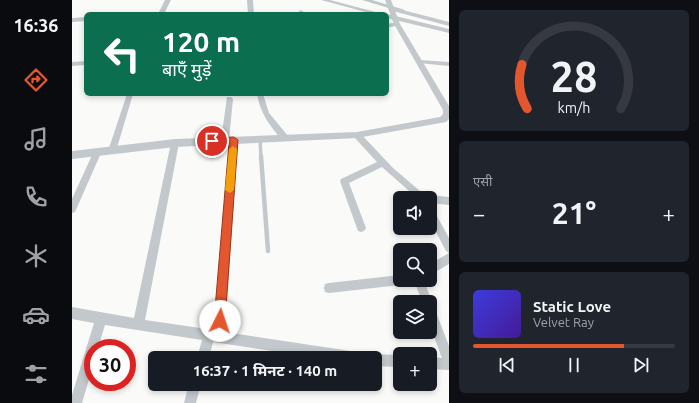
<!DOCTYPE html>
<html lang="hi">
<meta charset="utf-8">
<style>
body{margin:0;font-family:Ubuntu,"Noto Sans Devanagari",sans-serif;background:#20242c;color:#f1f3f6;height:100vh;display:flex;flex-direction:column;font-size:15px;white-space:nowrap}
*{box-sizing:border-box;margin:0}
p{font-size:13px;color:#9ea1a6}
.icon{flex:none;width:22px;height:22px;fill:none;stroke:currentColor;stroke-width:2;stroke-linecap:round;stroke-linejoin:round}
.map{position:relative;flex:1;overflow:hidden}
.panel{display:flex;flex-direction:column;gap:10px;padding:10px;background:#0d0f14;width:250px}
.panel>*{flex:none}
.guide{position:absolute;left:12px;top:12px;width:305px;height:84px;border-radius:6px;box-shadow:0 2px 6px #0003;background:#0b6e4f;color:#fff;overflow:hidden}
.controls{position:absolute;left:321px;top:191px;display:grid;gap:8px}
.controls a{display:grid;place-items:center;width:44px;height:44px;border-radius:6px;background:#171b24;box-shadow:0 2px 6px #0003;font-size:20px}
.speed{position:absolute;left:12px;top:339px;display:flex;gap:8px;font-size:20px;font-weight:700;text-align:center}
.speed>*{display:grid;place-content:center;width:52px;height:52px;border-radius:50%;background:#171b24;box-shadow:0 2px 6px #0003;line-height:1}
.speed .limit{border:6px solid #d22;background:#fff;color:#111}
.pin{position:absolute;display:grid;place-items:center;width:34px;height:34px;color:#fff;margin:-17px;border:2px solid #fff;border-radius:50%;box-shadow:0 1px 4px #0007}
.me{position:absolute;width:44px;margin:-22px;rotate:4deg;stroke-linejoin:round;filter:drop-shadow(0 0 3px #0008)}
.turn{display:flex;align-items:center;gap:14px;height:84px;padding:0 12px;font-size:18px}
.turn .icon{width:52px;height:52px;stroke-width:2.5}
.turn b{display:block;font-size:28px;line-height:34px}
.big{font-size:30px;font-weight:700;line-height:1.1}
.panel .card{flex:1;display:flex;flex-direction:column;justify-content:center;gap:6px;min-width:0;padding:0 14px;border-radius:6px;background:#20242c}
.panel .dial{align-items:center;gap:0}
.dial svg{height:104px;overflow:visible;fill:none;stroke:#363941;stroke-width:7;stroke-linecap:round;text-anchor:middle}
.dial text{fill:#f1f3f6;stroke:none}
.song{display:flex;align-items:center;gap:12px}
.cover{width:48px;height:48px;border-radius:6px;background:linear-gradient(135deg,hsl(240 70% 55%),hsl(260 70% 35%))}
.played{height:4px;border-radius:2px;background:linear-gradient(90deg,#e4572e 75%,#363941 75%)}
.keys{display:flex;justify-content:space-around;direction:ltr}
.heat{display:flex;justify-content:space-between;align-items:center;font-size:22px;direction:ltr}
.trip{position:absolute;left:76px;top:351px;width:234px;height:40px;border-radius:6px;background:#171b24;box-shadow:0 2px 6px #0003;font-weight:700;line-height:40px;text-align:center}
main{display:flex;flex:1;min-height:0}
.dock{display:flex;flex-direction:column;width:72px;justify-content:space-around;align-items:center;background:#090b0e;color:#9ea1a6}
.dock .icon{width:28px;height:28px}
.dock .active{color:#e4572e}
.dock b{font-size:18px;color:#f1f3f6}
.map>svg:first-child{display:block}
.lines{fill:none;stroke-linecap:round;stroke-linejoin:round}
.canal{fill:#bbc7cb;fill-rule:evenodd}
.service-far1{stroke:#c3c8cc;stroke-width:3.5}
.service{stroke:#c3c8cc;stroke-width:4.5}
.minor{fill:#c3c8cc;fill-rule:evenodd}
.tertiary{fill:#c3c8cc;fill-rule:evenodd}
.route{fill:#e4572e;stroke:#94391e}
.slow{fill:#f59e0b}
</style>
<main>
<nav class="dock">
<b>16:36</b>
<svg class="icon active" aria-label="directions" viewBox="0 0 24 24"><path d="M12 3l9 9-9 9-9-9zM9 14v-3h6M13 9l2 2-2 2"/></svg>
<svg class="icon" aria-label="music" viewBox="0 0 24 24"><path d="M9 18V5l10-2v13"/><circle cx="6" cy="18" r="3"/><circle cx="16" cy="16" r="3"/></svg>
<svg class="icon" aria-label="phone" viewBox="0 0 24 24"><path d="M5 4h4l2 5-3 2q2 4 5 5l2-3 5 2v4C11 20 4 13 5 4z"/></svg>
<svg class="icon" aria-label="climate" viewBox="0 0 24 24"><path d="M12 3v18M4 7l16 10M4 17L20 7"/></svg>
<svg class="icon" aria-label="car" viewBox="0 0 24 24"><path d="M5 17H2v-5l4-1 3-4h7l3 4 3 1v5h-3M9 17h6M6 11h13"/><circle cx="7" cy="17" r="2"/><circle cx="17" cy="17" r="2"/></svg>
<svg class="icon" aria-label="filters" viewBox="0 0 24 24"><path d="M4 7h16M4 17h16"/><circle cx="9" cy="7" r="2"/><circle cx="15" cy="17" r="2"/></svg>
</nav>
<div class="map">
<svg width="377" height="403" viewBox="0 0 377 403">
<rect width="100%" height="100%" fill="#fafaf8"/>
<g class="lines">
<path class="canal" d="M290 0H300L333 10 330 12Z"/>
<path class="service-far1" d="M188 139 189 157"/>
<path class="service" d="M189 156 196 251"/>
<g class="minor">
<path d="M93 0H99L92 14H86Z"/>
<path d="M175 0H181L182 14H176Z"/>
<path d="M249 0H258L311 14H301Z"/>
<path d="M319 7 377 22V26L317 10 316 9Z"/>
<path d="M229 10 234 14H228L226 12Z"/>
<path d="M315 14 377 29V33L315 18Z"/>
<path d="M14 17V21L0 22V18Z"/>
<path d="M325 22 327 23V25L315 28V24Z"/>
<path d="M348 60 377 62V66L346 63 345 62Z"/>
<path d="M14 61V65L0 66V62Z"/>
<path d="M55 94H61L44 151 40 154 36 151Z"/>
<path d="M185 94H191L197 113 216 136 217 138 216 140H210C198 126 188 113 185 94Z"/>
<path d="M155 97H159L161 99 157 140 153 143 149 140Z"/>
<path d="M285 132 288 133 321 168 355 197 358 195 377 197V205L358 203V198H345L310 167 277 183 294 228 292 231 289 232 286 231 268 181 269 179 305 162 282 137 281 135Z"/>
<path d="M162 137 166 140 153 332 285 352 289 354 291 358H246L141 342 137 358H125L130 340 33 325 26 348H21V366L10 403H0V395L22 323 0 319V307L62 318 99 143 103 140 107 143 73 320 142 330 158 140Z"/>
<path d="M25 150 29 153 3 212 0 213V199L21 153Z"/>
<path d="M358 208 361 209 377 238V253L374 251 358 221Z"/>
<path d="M377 253V264L358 275V264Z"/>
<path d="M328 275V280H333L332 284 328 285 257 293 253 292 252 288 253 284 257 283Z"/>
<path d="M342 280H352L360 302 359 306 362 307 377 346V370L358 369V357L370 358 358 326V302H350Z"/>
<path d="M303 354 328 355V367L303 366V358H298L299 356Z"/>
<path d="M117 384H129L124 403H112Z"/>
</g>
<path class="tertiary" d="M313 0H319L328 24 377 106V119L374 122 285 138 103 147 0 159V151L103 139 285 132 368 117 371 114V110L322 24Z"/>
</g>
<path class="route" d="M162 137 166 140 153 321 152 325 148 327 144 325 142 321 157 143 140 144 136 141 140 138Z"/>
<path class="slow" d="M161 146 165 149 162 190 158 193 153 190 157 149Z"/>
</svg>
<div class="controls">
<a><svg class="icon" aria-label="sound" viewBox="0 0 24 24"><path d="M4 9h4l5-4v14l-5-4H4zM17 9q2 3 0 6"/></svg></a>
<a><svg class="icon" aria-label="search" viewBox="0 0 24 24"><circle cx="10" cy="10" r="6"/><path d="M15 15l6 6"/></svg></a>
<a><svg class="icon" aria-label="layers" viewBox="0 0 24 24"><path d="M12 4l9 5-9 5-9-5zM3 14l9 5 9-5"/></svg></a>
<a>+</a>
</div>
<div class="speed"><div class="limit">30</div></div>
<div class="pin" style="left:140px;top:141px;background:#d93025"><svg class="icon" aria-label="arrive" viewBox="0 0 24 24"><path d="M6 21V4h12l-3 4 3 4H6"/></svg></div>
<svg class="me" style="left:148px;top:321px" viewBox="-20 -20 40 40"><circle r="19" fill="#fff"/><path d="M0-13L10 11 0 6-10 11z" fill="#e4572e"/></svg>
<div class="trip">16:37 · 1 मिनट · 140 m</div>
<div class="guide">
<div class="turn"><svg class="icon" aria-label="left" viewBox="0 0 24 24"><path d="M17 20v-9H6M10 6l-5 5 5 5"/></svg><div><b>120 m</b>बाएँ मुड़ें</div></div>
</div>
</div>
<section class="panel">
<div class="card dial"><svg viewBox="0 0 100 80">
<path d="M14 69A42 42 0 1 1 86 69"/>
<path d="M14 69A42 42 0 0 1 10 35" stroke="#e4572e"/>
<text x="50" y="56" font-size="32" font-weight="700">28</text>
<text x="50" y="72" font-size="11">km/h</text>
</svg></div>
<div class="card"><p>एसी</p>
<div class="heat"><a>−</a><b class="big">21°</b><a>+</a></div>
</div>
<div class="card">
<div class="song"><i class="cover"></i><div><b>Static Love</b><p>Velvet Ray</p></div></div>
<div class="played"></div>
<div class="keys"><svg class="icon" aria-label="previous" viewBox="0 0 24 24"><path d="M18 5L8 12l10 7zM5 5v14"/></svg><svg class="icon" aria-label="pause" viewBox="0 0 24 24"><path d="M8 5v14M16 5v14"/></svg><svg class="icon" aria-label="next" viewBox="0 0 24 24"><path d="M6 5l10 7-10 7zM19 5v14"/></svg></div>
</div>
</section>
</main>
